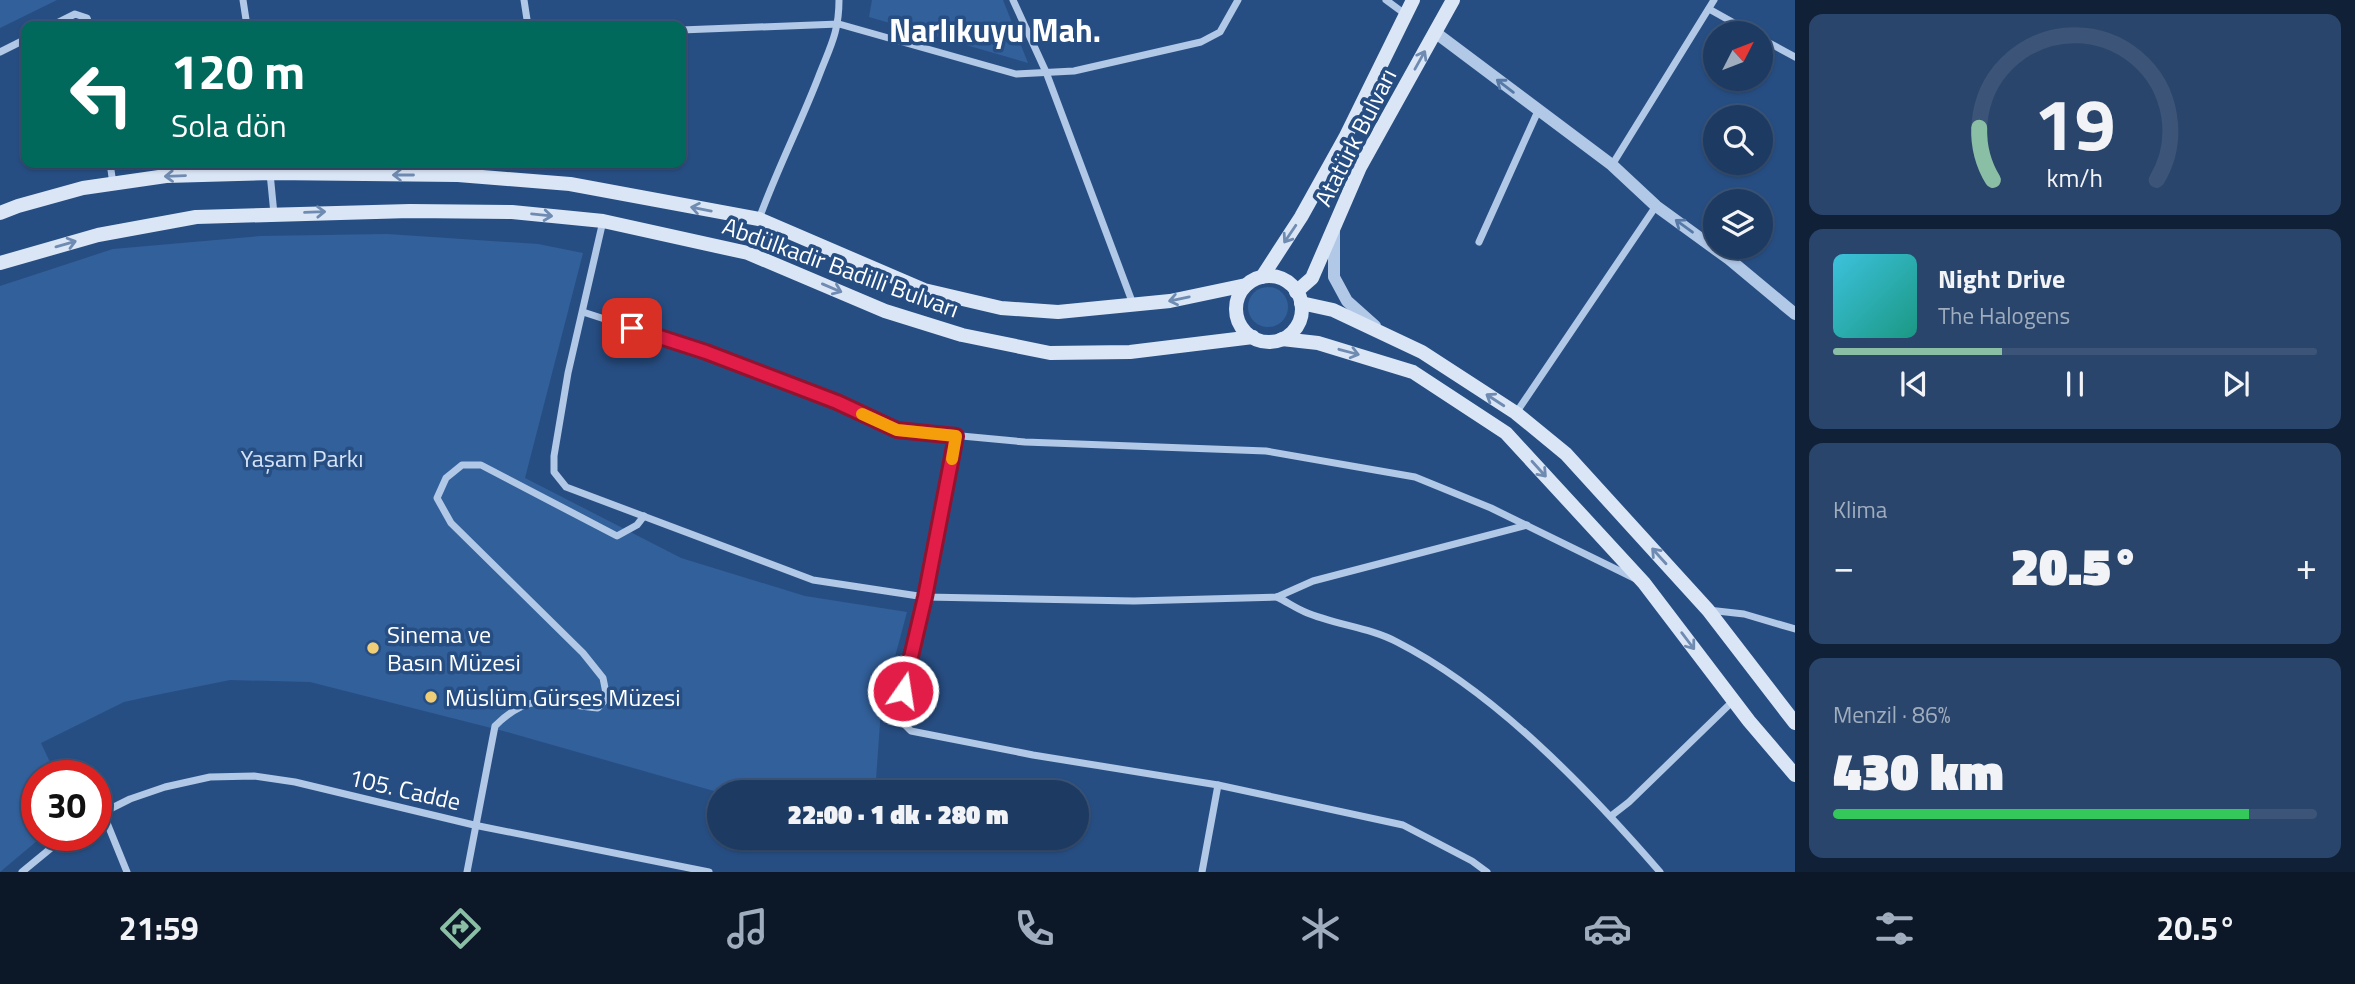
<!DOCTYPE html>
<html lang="tr">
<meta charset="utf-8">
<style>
body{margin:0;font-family:"Titillium Web",sans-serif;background:#2a456b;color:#f1f3f6;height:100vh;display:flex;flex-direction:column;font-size:26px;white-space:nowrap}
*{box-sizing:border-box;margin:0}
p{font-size:23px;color:#a0adbe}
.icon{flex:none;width:38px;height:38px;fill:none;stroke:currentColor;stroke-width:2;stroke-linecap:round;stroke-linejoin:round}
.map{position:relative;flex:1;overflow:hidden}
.side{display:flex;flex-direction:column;gap:14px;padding:14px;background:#102036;width:560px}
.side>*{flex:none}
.guide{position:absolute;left:21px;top:21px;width:665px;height:147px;border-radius:14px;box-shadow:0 2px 5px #0004,0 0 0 2px #3b5477;background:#00695c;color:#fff;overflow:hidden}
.needle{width:46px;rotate:48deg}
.buttons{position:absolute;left:1703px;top:21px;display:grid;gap:14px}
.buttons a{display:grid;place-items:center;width:70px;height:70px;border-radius:50%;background:#1d3a62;box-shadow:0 2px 5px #0004,0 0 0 2px #3b5477;font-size:35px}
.speed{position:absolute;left:21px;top:760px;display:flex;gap:14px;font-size:35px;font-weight:700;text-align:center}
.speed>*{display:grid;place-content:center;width:91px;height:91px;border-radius:50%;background:#1d3a62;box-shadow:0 2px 5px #0004,0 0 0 2px #3b5477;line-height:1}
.speed .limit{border:10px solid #d22;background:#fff;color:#111}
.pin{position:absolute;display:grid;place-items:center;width:60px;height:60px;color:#fff;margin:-30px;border-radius:14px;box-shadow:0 4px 10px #0006}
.me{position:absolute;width:77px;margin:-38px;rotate:13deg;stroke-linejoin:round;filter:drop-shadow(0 0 5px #0008)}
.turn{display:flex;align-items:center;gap:24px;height:147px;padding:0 35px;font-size:32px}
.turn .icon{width:91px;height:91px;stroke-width:2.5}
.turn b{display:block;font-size:49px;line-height:60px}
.big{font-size:52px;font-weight:800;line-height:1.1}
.side .card{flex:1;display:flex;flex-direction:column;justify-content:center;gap:10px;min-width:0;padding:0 24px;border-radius:14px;background:#2a456b}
.side .dial{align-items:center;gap:0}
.dial svg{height:182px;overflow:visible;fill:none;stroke:#3b5477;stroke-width:7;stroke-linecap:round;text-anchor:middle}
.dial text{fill:#f1f3f6;stroke:none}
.song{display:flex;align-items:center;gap:21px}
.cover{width:84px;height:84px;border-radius:10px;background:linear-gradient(135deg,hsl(190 70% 55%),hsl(170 70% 35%))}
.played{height:7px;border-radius:4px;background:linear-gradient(90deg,#8abfa5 35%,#3b5477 35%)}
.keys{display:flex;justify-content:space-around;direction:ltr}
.heat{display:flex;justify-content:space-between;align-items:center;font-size:38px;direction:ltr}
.charge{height:10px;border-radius:5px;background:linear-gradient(90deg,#34c759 86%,#3b5477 0)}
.trip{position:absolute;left:707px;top:780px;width:382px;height:70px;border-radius:35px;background:#1d3a62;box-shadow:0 2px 5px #0004,0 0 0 2px #3b5477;font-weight:800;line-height:70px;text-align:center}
.tab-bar{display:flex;height:112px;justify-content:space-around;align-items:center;background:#0c1727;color:#a0adbe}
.tab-bar .icon{width:49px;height:49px}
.tab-bar .active{color:#8abfa5}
.tab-bar b{font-size:32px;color:#f1f3f6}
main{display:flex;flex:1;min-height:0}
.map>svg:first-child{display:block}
.green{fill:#32609b}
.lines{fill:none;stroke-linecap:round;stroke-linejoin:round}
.minor{stroke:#b1c8e7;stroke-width:7}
.tertiary{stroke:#b1c8e7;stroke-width:12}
.secondary{stroke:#dae6f6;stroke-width:14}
.oneway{stroke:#6f8bb1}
.oneway2{stroke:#5779a6}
.route-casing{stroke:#92132f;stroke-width:18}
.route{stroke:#e11d48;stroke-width:12}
.slow{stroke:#f59e0b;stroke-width:12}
.poi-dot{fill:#efce77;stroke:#274e83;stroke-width:2.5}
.labels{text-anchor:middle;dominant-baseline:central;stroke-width:7;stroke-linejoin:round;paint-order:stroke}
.street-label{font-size:24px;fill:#fff;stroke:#274e83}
.park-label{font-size:24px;fill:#d4e3f6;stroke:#274e83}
.poi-label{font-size:24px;fill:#fff;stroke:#274e83;text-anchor:start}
.district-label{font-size:32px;font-weight:bold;fill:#fff;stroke:#274e83}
</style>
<main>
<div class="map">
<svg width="1795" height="872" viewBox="0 0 1795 872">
<rect width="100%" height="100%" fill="#274e83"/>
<g class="green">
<path d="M0 0H57L0 28Z"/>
<path d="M872 0H1003L1028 63 869 17Z"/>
<path d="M387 234 538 244 583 253 525 478 681 558 805 596 907 612 881 709 875 793H721L507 732 310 682 230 680 156 695 124 702 41 743 56 775H37V835H44L0 872V286L113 249 261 236Z"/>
<circle cx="1268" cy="307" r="20"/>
</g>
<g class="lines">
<g class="minor">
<path d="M243 0 247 26"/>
<path d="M524 0 528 26"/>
<path d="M1013 0 1046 72 1133 304"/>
<path d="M1386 0 1405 14"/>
<path d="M1709 9 1752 33"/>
<path d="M51 26 75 14 87 18 90 26"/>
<path d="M681 30 839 24 1016 74 1074 71 1201 42 1220 32 1238 0"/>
<path d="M1760 38 1795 57"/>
<path d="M0 52 26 39"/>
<path d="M110 163 113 184"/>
<path d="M269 163 274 214"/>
<path d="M1612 165 1714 0"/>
<path d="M759 219C777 169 801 123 820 73 831 45 839 31 839 0"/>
<path d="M603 221 568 373 554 456V472L566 487 813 580 925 597 1134 601 1277 597 1313 581 1527 525"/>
<path d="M1479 242 1538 111"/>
<path d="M583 312 706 352 837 402 897 430 1025 442 1266 451 1415 477 1491 508 1634 578"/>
<path d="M1516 413 1656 206"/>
<path d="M956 436 925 597 897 714 902 722 911 731 1033 755 1218 785 1403 825 1472 861 1487 872"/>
<path d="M1277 597C1287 602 1296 608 1305 612 1335 625 1369 627 1397 642 1495 692 1588 789 1660 872"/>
<path d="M1708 610 1744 614 1795 629"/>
<path d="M103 813 127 872"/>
<path d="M96 816 130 799 165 787 210 777 254 776 295 782 474 825 709 872"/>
<path d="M1611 816 1629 802 1733 701"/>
<path d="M22 872 67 835"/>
<path d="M467 872 495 726C532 689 553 704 598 708L607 698 603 678 583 653 451 523 437 498 446 478 462 465H481L617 536 637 525 644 516"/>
<path d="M1202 872 1218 785"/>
</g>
<g class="tertiary">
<path d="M1436 33 1612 165 1656 206 1729 259 1795 314"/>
<path d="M1334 230V277L1347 301 1375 326"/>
</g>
<g class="secondary">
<path d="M0 213 18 206 83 188 166 176 271 173 458 175 570 184 759 219 924 290 1001 308 1058 312 1170 301 1246 285"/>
<path d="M0 263 98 235 196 217 410 211 512 212 603 221 748 253 885 311 962 335 1050 353 1130 352 1253 337"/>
<circle cx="1269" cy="309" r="33"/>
<path d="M1262 277 1301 217 1345 138 1413 0"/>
<path d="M1296 292 1312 278 1360 167 1453 0"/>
<path d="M1301 303 1333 310 1422 352 1516 413 1566 454 1708 610 1795 723"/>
<path d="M1282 339 1318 343 1413 372 1506 433 1644 583 1749 721 1795 775"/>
</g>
</g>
<defs><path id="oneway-shaft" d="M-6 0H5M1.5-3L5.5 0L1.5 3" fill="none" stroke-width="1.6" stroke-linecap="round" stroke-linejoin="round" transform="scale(1.75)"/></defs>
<g class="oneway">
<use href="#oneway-shaft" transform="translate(1420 60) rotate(-61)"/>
<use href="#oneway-shaft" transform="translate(403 175) rotate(180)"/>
<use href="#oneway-shaft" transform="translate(175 176) rotate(178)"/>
<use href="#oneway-shaft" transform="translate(701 209) rotate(-169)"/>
<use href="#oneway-shaft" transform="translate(315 212) rotate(-2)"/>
<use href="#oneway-shaft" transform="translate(542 215) rotate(6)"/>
<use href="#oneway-shaft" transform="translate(1290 234) rotate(124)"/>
<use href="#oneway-shaft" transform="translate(66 244) rotate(-16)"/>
<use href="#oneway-shaft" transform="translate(832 288) rotate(23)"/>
<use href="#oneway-shaft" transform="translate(1179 299) rotate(168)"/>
<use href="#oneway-shaft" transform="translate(1349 352) rotate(15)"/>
<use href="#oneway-shaft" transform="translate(1495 400) rotate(-147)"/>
<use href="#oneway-shaft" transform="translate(1539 469) rotate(48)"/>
<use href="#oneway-shaft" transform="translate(1659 556) rotate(-132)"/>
<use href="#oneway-shaft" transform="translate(1688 641) rotate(53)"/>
</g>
<g class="oneway2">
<use href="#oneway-shaft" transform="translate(1505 86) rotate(-143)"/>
<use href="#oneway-shaft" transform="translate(1684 226) rotate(-144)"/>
</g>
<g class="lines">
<g class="route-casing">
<path id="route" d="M632 328 706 352 837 402 897 430 956 436 925 597 903 691"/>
</g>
<use href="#route" class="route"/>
<path class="slow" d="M862 414 897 430 956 436 952 459"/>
</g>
<g class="poi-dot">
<circle cx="373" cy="648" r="7"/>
<circle cx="431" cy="697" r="7"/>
</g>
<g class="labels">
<g class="street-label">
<text transform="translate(1355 137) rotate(-63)">Atatürk Bulvarı</text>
<text transform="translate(841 267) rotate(20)">Abdülkadir Badilli Bulvarı</text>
<text transform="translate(405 789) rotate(13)">105. Cadde</text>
</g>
<g class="park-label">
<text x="302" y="458">Yaşam Parkı</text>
</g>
<g class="poi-label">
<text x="387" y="634">Sinema ve<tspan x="387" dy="28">Basın Müzesi</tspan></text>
<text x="445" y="697">Müslüm Gürses Müzesi</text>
</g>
<g class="district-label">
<text x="995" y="30">Narlıkuyu Mah.</text>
</g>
</g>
</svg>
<div class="buttons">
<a><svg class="needle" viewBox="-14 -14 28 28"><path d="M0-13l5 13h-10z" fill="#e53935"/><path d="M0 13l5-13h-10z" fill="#a0adbe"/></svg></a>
<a><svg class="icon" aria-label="search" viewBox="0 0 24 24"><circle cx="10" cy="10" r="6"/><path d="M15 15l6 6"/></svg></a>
<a><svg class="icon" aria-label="layers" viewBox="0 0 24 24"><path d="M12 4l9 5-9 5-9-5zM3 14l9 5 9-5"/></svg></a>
</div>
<div class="speed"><div class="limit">30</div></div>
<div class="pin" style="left:632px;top:328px;background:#d93025"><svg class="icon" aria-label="arrive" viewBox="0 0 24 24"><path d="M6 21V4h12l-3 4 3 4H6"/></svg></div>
<svg class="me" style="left:903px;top:691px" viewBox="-20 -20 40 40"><circle r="17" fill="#e11d48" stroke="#fff" stroke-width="3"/><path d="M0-11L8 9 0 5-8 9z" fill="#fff"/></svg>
<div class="trip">22:00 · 1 dk · 280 m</div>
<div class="guide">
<div class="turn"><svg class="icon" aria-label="left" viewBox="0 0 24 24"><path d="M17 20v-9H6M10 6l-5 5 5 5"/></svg><div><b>120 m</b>Sola dön</div></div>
</div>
</div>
<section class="side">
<div class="card dial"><svg viewBox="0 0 100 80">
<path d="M14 69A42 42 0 1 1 86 69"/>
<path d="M14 69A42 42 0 0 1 8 46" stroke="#8abfa5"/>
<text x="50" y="56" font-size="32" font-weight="700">19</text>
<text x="50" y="72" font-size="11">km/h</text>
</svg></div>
<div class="card">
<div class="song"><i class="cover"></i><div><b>Night Drive</b><p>The Halogens</p></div></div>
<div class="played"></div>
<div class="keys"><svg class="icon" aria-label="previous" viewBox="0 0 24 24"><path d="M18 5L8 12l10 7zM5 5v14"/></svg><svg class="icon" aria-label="pause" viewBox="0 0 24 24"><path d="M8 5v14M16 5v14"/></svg><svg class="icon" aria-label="next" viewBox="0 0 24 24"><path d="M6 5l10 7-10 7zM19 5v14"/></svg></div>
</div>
<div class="card"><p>Klima</p>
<div class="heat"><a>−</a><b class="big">20.5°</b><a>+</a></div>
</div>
<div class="card"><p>Menzil · 86%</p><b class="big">430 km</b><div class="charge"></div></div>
</section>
</main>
<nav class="tab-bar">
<b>21:59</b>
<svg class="icon active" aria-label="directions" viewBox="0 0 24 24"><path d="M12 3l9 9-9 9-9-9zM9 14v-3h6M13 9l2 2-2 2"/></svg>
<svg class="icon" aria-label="music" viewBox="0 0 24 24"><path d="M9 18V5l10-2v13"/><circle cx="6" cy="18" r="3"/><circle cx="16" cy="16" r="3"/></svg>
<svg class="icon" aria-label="phone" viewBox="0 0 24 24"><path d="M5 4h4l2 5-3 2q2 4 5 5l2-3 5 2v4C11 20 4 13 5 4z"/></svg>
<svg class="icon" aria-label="climate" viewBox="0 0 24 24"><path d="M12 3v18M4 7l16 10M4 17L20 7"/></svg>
<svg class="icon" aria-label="car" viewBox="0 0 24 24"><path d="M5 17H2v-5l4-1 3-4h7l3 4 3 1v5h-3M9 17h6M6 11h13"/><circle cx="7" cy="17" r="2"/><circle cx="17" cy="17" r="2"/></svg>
<svg class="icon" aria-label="filters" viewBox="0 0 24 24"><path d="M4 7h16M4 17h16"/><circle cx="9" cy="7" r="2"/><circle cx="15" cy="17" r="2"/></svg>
<b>20.5°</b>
</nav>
